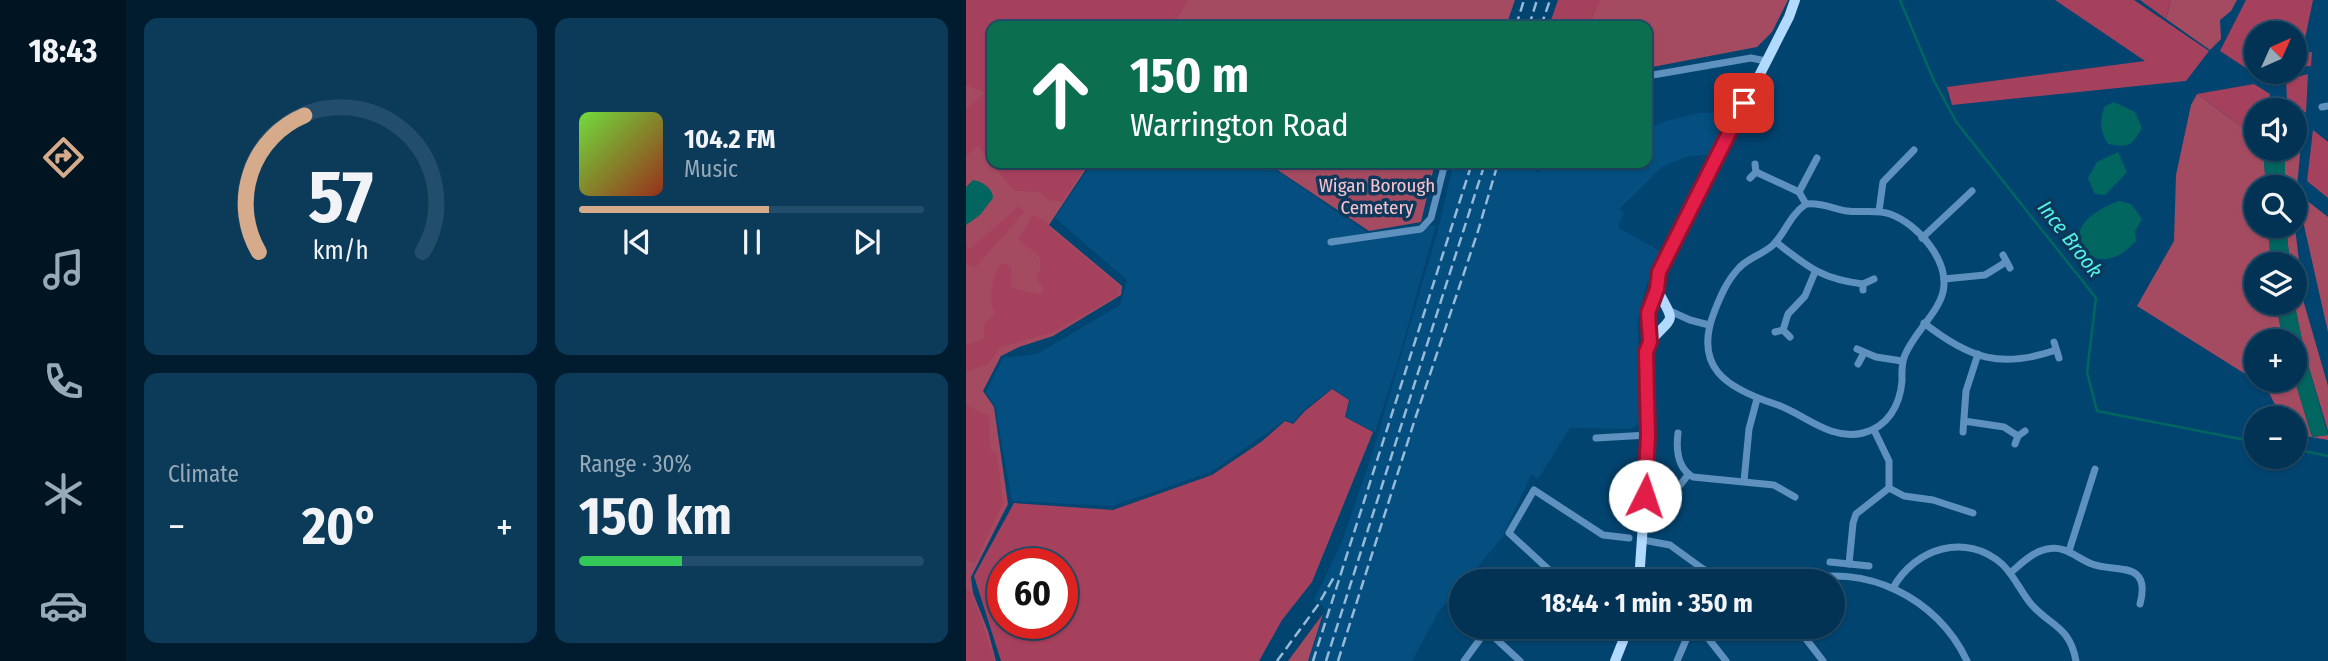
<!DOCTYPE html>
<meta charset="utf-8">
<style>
body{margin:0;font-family:"Fira Sans Condensed",sans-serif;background:#0c3b5a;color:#f1f3f6;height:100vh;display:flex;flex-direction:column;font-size:26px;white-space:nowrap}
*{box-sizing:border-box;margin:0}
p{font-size:23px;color:#96aab8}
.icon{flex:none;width:38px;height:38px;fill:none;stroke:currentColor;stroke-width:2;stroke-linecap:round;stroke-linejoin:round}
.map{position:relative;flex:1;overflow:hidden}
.drawer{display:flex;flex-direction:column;gap:18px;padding:18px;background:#011c2e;width:840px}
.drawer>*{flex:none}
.guide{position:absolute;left:21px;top:21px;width:665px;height:147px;border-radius:14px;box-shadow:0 2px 5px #0004,0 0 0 2px #234e6b;background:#0b6e4f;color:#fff;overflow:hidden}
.needle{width:46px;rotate:45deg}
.controls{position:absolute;left:1278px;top:21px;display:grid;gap:14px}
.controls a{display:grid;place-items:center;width:63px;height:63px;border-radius:50%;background:#023354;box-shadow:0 2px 5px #0004,0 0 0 2px #234e6b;font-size:35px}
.speed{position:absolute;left:21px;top:548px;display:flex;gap:14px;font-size:35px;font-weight:700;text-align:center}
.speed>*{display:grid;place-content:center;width:91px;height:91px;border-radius:50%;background:#023354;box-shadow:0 2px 5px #0004,0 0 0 2px #234e6b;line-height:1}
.speed .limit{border:10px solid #d22;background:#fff;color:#111}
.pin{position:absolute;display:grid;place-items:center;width:60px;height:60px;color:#fff;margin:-30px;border-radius:14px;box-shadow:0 4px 10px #0006}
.me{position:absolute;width:77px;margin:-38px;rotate:4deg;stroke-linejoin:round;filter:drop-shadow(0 0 5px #0008)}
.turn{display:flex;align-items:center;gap:24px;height:147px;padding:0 28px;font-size:32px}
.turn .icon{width:91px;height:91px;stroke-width:2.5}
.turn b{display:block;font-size:49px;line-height:60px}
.big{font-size:52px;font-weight:700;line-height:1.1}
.drawer .widget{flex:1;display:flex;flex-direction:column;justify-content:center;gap:10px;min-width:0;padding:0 24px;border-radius:14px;background:#0c3b5a}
.drawer .dial{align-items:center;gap:0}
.dial svg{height:182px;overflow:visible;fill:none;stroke:#234e6b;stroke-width:7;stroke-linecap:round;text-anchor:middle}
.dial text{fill:#f1f3f6;stroke:none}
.song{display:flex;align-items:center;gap:21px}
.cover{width:84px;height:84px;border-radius:10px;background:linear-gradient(135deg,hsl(100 70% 55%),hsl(10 70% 35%))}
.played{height:7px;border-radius:4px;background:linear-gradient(90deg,#d6ab8b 55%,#234e6b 55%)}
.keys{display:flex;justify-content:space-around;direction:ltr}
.heat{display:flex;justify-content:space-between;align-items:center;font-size:38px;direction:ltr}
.charge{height:10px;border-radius:5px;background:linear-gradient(90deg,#34c759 30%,#234e6b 0)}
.drawer .tiles{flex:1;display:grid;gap:18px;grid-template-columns:repeat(2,1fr)}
.trip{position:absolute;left:483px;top:569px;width:396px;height:70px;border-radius:35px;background:#023354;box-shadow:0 2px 5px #0004,0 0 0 2px #234e6b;font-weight:700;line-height:70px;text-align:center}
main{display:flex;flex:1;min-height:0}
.tab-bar{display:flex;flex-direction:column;width:126px;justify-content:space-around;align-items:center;background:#011422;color:#96aab8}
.tab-bar .icon{width:49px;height:49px}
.tab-bar .current{color:#d6ab8b}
.tab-bar b{font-size:32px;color:#f1f3f6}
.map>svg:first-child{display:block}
.built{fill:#044f80}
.green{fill:#a44b61}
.forest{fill:#a6415d;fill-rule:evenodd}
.water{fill:#00665f}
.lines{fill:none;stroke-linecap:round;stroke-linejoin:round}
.stream{stroke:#00665f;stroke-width:2.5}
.minor{stroke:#5e91be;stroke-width:7}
.primary{stroke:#b2daff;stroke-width:10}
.rail{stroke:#96bad8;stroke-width:2.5;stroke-dasharray:10 5;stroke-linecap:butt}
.route-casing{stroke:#92132f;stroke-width:18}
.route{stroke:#e11d48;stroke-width:12}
.labels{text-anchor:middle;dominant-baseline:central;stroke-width:7;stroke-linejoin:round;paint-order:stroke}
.park-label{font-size:19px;fill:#fac2cc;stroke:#0c395b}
.water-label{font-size:21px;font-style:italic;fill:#55f2e3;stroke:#0c395b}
</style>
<main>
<nav class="tab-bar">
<b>18:43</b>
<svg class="icon current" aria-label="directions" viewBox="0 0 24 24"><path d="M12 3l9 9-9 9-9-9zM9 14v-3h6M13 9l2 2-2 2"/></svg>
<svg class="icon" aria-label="music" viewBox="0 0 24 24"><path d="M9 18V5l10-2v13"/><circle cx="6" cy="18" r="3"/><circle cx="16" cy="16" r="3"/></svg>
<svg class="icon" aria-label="phone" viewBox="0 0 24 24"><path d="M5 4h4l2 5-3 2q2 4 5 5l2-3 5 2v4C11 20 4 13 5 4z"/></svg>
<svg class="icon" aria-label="climate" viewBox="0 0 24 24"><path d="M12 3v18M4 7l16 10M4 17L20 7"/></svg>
<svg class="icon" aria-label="car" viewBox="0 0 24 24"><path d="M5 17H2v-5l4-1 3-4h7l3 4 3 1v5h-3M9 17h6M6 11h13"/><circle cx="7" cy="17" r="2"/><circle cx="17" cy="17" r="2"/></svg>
</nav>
<section class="drawer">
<div class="tiles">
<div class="widget dial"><svg viewBox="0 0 100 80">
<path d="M14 69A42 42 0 1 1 86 69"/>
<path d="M14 69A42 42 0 0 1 34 9" stroke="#d6ab8b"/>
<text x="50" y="56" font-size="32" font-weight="700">57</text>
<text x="50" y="72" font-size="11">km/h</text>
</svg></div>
<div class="widget">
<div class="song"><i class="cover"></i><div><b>104.2 FM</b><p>Music</p></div></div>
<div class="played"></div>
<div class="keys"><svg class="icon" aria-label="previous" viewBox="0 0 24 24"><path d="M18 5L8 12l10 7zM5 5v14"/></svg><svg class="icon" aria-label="pause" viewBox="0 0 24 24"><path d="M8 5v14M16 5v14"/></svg><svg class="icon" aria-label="next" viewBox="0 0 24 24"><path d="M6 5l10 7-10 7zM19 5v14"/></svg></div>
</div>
<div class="widget"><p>Climate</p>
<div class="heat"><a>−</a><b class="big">20°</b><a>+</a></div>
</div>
<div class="widget"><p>Range · 30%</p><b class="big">150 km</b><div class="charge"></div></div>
</div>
</section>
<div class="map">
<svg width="1362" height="661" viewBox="0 0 1362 661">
<rect width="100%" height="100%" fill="#024470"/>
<g class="built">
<path d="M766 112 746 154 720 157 696 167 653 209 658 213 652 227 695 252 680 286 671 322 677 422 664 429 604 428 572 479 565 475 536 538 499 581H495V585L473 611 446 661H343L360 609 348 600 376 542 407 451 471 233 488 163H571L570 172 594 163H681V129L700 121 733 113Z"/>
<path d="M126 163H299L402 233 470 225 430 368 409 432 380 417 384 400 366 388 338 409 326 423 319 420 245 472 146 506 46 501 29 406 20 392 37 358 71 354 154 305 161 280 89 218Z"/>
</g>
<g class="green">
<path d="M0 0H549L540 26H26V163H124L83 225 156 286 155 295 87 336 53 347 35 356 17 391 28 407 42 504 5 577 7 593 22 631 30 661H0Z"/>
<path d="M617 0H822L806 32 791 47 681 68V26H608Z"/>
<path d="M1205 0H1271L1265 11 1254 20 1255 39 1244 50 1200 19Z"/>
<path d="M1231 94 1290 137V149H1297L1300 187H1290V226H1302L1305 264H1290V303H1310L1317 341H1290V380H1328V378L1346 437 1362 435V440L1328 434V418H1316L1300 387 1171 306 1208 241 1210 175 1225 105Z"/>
<path d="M1328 114 1337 122 1328 219 1338 303 1362 386V431L1339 354 1328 302V264H1324L1320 226H1328V187H1319V149H1328Z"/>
<path d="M301 163H469L455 222 403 231Z"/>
<path d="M1339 199 1362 217V332L1337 221Z"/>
<path d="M357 614 342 661H322Z"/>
</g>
<g class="forest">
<path d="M0 0H222L207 26H26V163H122L96 202 82 200 74 192 48 191 12 146 0 156V110L19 93 0 85Z"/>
<path d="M592 0H634L624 26H583Z"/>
<path d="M1089 0H1168L1243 51 1220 81 986 105 981 87 1179 61Z"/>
<path d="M1174 0H1205L1200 19Z"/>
<path d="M1280 0H1347L1336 53 1346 52 1345 66 1328 67V33H1290V68H1280L1254 51Z"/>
<path d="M1342 74 1340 113 1321 99 1320 80Z"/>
<path d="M1288 84 1304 94 1302 110H1290V137L1231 94Z"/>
<path d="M1347 130 1362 142V198L1341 181Z"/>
<path d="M53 206 59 211 10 267 0 264V246L4 249Z"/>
<path d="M67 215 79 221 86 230 154 286 152 296 85 333 35 347 22 364 3 371 0 370V345L18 339V324L29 313C21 297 27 279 34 263L45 266V288L74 294 79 288 70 279 75 266 73 256 52 239Z"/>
<path d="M366 389 383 400 379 417 407 432 346 582 316 620 293 661H35L8 576 48 503 147 510 246 475 295 442 319 421 327 424 339 411ZM37 564H96V623H37Z"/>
<path d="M0 405 23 416 24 449 31 455 37 503 9 563 0 560Z"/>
<path d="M0 589 6 593 29 661H0Z"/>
</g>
<g class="water">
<path d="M1148 102 1169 112 1176 128C1165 146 1164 148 1142 144 1134 131 1133 120 1139 106Z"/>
<path d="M1297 149H1319V187H1300Z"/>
<path d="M1152 152 1161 172 1139 195 1129 194 1122 178 1131 162Z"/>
<path d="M7 180C16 181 27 189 27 198L14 215 0 225V187Z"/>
<path d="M1153 201 1165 204 1176 219 1169 231 1170 241C1165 246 1159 252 1153 255 1135 265 1104 257 1114 231 1119 216 1139 206 1153 201Z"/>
<path d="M1302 226H1320L1324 264H1305Z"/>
<path d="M1328 302 1339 354 1362 435 1346 437 1328 378V341H1317L1310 303Z"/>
</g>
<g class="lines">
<g class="stream">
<path d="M934 0 968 81 991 123 1130 298 1121 372 1131 411 1290 442"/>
<path d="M1328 449 1362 456"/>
</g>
<g class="minor">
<path d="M681 76 785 58 800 61"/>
<path d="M1356 107 1362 106"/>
<path d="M790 172 833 192"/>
<path d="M784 178 790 172 789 164"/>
<path d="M840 204C856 202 867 209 881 211 896 213 910 209 924 214 952 224 984 261 977 292 972 313 948 333 939 355 935 364 936 372 936 381 934 405 922 427 897 433 863 441 839 414 809 404 760 388 726 367 749 310 755 295 761 281 772 269 781 258 796 255 807 245 820 232 823 216 840 204Z"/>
<path d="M840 204 833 192 851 158"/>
<path d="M913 211 917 182 948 150"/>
<path d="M956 238 1006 191"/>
<path d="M365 242 455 229 465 218 479 163"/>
<path d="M810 242C842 267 855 279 897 284"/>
<path d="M1037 255 1044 268"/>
<path d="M978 279 1019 275 1040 262"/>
<path d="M897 290V284L908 279"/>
<path d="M704 311 724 320 743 325"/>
<path d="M958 323C1004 359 1035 369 1090 350"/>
<path d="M817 330 822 314 839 296 849 272"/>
<path d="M809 332 817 330 824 337"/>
<path d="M1088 342 1093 358"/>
<path d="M891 349 910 357 936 361"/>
<path d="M892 364 898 353"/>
<path d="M998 421 1038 427 1052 436"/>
<path d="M908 430 923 461V488"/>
<path d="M997 432 1000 391 1012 354"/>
<path d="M712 433C710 449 711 468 727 477L808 485 829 497"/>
<path d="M630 438 682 435"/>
<path d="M1049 444 1052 436 1059 431"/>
<path d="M778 481 783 429 791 399"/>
<path d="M714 485 722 475"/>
<path d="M923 488 938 496 967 500 1007 513"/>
<path d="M677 540 704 545 737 569 762 581"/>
<path d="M1103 551 1129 469"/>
<path d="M864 562 903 566"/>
<path d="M883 564 887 523 890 514 923 488"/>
<path d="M1044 573C1055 564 1066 552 1081 549 1100 545 1110 558 1126 564 1148 573 1186 559 1174 604"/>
<path d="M595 581 543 533 568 490 637 535 663 538"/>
<path d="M831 581C899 562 972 598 1001 661"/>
<path d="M927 588C949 548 1000 532 1036 564 1048 575 1054 591 1065 604 1084 626 1104 626 1110 661"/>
<path d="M486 600 495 608"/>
<path d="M516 626 554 661"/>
<path d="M729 626 738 633 760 661"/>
<path d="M830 626 857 661"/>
<path d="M498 661 520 631"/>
<path d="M711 661 726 626"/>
</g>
<g class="primary">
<path d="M683 342C710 313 709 325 691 289"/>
<path d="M673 581 682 452 680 352 683 342 682 313 691 289 693 272 823 17 829 0"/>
<path d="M649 661 663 626"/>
</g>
<g class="rail">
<path d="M550 26 558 0"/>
<path d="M563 26 571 0"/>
<path d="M575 26 584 0"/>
<path d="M311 661 352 605 368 577"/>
<path d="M347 661 506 163"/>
<path d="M360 661 519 163"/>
<path d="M372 661 449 419 512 231 532 163"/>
</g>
</g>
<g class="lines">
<g class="route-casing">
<path id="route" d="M679 496 682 435 680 352 684 342 682 313 691 289 693 272 778 103"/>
</g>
<use href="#route" class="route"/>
</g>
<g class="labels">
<g class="park-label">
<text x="411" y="185">Wigan Borough<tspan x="411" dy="22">Cemetery</tspan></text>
</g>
<g class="water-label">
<text transform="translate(1104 239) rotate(52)">Ince Brook</text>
</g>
</g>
</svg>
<div class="controls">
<a><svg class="needle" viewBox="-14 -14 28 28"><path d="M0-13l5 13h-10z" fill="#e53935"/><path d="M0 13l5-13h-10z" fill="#96aab8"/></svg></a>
<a><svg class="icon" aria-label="sound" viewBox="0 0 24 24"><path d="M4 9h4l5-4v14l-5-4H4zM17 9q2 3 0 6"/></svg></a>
<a><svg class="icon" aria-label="search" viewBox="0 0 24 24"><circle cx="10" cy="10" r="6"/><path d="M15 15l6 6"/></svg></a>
<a><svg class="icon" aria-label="layers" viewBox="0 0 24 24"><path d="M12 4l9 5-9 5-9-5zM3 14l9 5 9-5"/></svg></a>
<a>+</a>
<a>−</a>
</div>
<div class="speed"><div class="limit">60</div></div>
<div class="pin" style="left:778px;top:103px;background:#d93025"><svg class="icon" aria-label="arrive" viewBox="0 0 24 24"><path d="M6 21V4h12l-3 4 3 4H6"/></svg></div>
<svg class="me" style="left:679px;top:496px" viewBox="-20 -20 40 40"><circle r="19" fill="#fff"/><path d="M0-13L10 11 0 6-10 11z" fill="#e11d48"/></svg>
<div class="trip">18:44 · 1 min · 350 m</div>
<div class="guide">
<div class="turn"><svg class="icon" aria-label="ahead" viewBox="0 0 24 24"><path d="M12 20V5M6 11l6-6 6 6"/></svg><div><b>150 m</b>Warrington Road</div></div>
</div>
</div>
</main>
